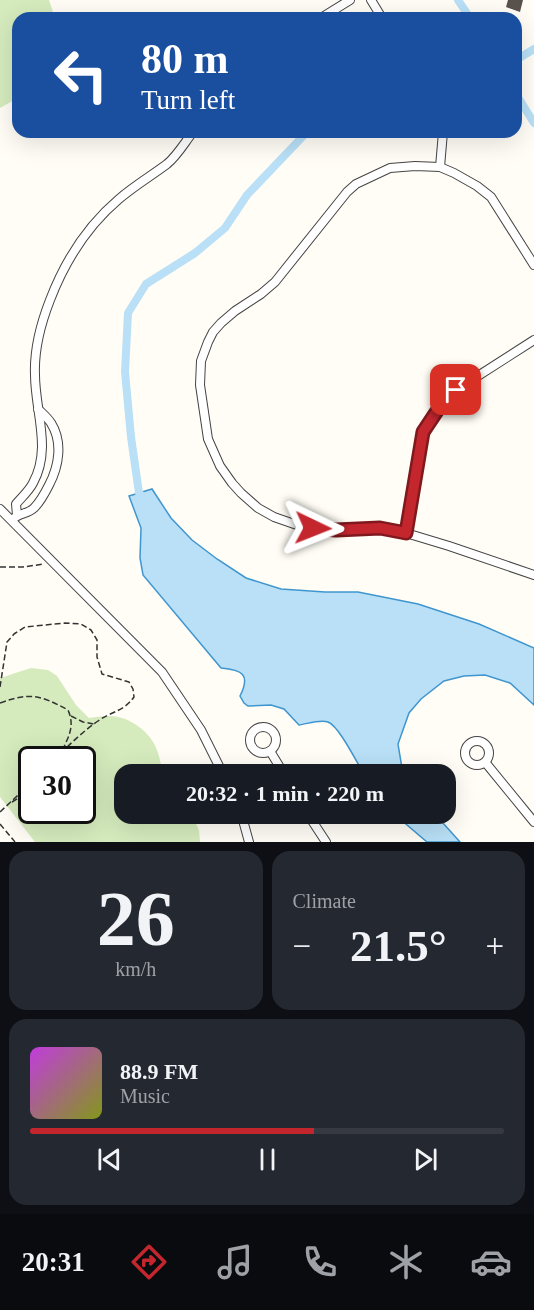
<!DOCTYPE html>
<meta charset="utf-8">
<style>
body{margin:0;font-family:Georgia,serif;background:#242831;color:#f1f3f6;height:100vh;display:flex;flex-direction:column;font-size:22px;white-space:nowrap}
*{box-sizing:border-box;margin:0}
p{font-size:20px;color:#9ea1a6}
.icon{flex:none;width:33px;height:33px;fill:none;stroke:currentColor;stroke-width:2;stroke-linecap:round;stroke-linejoin:round}
.map{position:relative;height:842px;overflow:hidden}
.sheet{display:flex;flex-direction:column;gap:9px;padding:9px;background:#0d0f14;flex:1}
.sheet>*{flex:none}
.top-card{position:absolute;left:12px;top:12px;width:510px;height:126px;border-radius:18px;box-shadow:0 6px 24px #0002;background:#1a4fa0;color:#fff;overflow:hidden}
.speed{position:absolute;left:18px;top:746px;display:flex;gap:12px;font-size:30px;font-weight:700;text-align:center}
.speed>*{display:grid;place-content:center;width:78px;height:78px;border-radius:50%;background:#171b24;box-shadow:0 6px 24px #0002;line-height:1}
.speed .limit{border:3px solid #111;border-radius:9px;background:#fff;color:#111}
.pin{position:absolute;display:grid;place-items:center;width:51px;height:51px;color:#fff;margin:-26px;border-radius:12px;box-shadow:0 3px 9px #0006}
.me{position:absolute;width:66px;margin:-33px;rotate:92deg;stroke-linejoin:round;filter:drop-shadow(0 0 4px #0008)}
.turn{display:flex;align-items:center;gap:21px;height:126px;padding:0 30px;font-size:27px}
.turn .icon{width:78px;height:78px;stroke-width:2.5}
.turn b{display:block;font-size:42px;line-height:51px}
.big{font-size:45px;font-weight:700;line-height:1.1}
.sheet .tile{flex:1;display:flex;flex-direction:column;justify-content:center;gap:9px;min-width:0;padding:0 21px;border-radius:18px;background:#242831}
.sheet .dial{align-items:center;gap:0}
.dial b{font-size:78px;line-height:1}
.song{display:flex;align-items:center;gap:18px}
.cover{width:72px;height:72px;border-radius:9px;background:linear-gradient(135deg,hsl(290 70% 55%),hsl(70 70% 35%))}
.played{height:6px;border-radius:3px;background:linear-gradient(90deg,#c4262e 60%,#363941 60%)}
.keys{display:flex;justify-content:space-around;direction:ltr}
.heat{display:flex;justify-content:space-between;align-items:center;font-size:33px;direction:ltr}
.sheet .tiles{flex:1;display:grid;gap:9px;grid-template-columns:1fr 1fr}
.tile:last-child{grid-column:span 2}
.trip{position:absolute;left:114px;top:764px;width:342px;height:60px;border-radius:18px;background:#171b24;box-shadow:0 6px 24px #0002;font-weight:700;line-height:60px;text-align:center}
.dock{display:flex;height:96px;justify-content:space-around;align-items:center;background:#090b0e;color:#9ea1a6}
.dock .icon{width:42px;height:42px}
.dock .current{color:#c4262e}
.dock b{font-size:27px;color:#f1f3f6}
.map>svg:first-child{display:block}
.green{fill:#d5ebbd;fill-rule:evenodd}
.water{fill:#b9e0f7;stroke:#3f96cf;stroke-width:1.5}
.lines{fill:none;stroke-linecap:round;stroke-linejoin:round}
.canal{stroke:#b9e0f7;stroke-width:8}
.building{fill:#5a524d}
.street-casing{stroke:#444;stroke-width:10}
.path{stroke:#333;stroke-width:1.5;stroke-dasharray:6 3;stroke-linecap:butt}
.street{stroke:#fff;stroke-width:8}
.route-casing{stroke:#7f191e;stroke-width:15}
.route{stroke:#c4262e;stroke-width:10}
</style>
<div class="map">
<svg width="534" height="842" viewBox="0 0 534 842">
<rect width="100%" height="100%" fill="#fffdf5"/>
<g class="green">
<path d="M0 0H49L55 18H18V101L14 100 0 108Z"/>
<path d="M31 668 48 670 57 676 76 705 89 718C96 717 102 716 108 716 128 715 151 732 157 750 160 758 161 766 163 774H124V813H191L199 830 200 842H35L0 797V678ZM32 759H82V810H32Z"/>
</g>
<g class="water">
<path d="M152 489 171 518 192 540 217 559 246 578 281 589 325 592H358L418 604 479 624 534 648V705L510 683 485 675 464 676 444 681 421 699 409 713 398 744 403 774H364C357 763 339 726 328 722 320 719 307 724 299 725L284 709 271 705 248 706 244 703 240 696C251 674 242 670 221 668L143 575 140 558 141 528 129 496Z"/>
<path d="M393 813H434L460 842H427Z"/>
</g>
<g class="lines">
<g class="canal">
<path d="M458 0 470 18"/>
<path d="M516 60 534 49"/>
<path d="M516 94 534 123"/>
<path d="M146 501 139 493 131 437 125 372 128 313 146 284 195 253 225 228 247 195 307 132"/>
</g>
</g>
<path class="building" d="M508 0H523L520 12 506 7Z"/>
<g class="lines">
<g class="street-casing">
<g id="street">
<path d="M371 0 382 18"/>
<path d="M321 18 350 0"/>
<path d="M440 167 443 132"/>
<path d="M534 265 491 197 477 186 454 173 440 167 415 166 390 168 356 184 347 192 275 282 261 294 235 311 221 323 213 332 208 342 201 361 200 385 208 439 220 466 232 483 241 493 258 508 274 517 297 525 323 530 379 528 406 533 449 546 534 575"/>
<path d="M0 509 162 672 201 730 223 774"/>
<path d="M17 515 16 504C21 498 29 491 33 483 52 449 35 411 35 375 34 351 41 323 50 300 65 261 87 226 119 199 134 186 151 176 167 164 177 156 185 142 193 132"/>
<path d="M13 519C19 513 28 514 34 508 40 502 45 493 49 485 59 466 63 442 51 423 48 418 42 413 38 409"/>
<path d="M406 533 423 432C433 416 442 403 456 390L534 340"/>
<circle cx="263" cy="740" r="13"/>
<circle cx="477" cy="753" r="12"/>
<path d="M270 751 284 774"/>
<path d="M485 762 534 822"/>
<path d="M241 813 249 842"/>
<path d="M307 813 326 842"/>
</g>
</g>
<g class="path">
<path d="M0 567H23L44 564"/>
<path d="M0 687 7 642 14 634 25 627 65 623 81 624 91 630 97 640V657L102 674 129 682 133 689 134 697C123 712 112 711 98 721 82 732 69 745 55 759"/>
<path d="M0 703C30 692 40 695 68 710 75 726 69 736 62 751"/>
<path d="M71 716 83 722 94 724"/>
<path d="M12 802 32 790"/>
<path d="M0 812 32 782"/>
<path d="M0 824 15 842"/>
</g>
<use href="#street" class="street"/>
</g>
<g class="lines">
<g class="route-casing">
<path id="route" d="M313 528 336 530 380 528 406 533 423 432 439 408 456 390"/>
</g>
<use href="#route" class="route"/>
</g>
</svg>
<div class="speed"><div class="limit">30</div></div>
<div class="pin" style="left:456px;top:390px;background:#d93025"><svg class="icon" aria-label="arrive" viewBox="0 0 24 24"><path d="M6 21V4h12l-3 4 3 4H6"/></svg></div>
<svg class="me" style="left:313px;top:528px" viewBox="-20 -20 40 40"><path d="M0-17L14 15 0 8-14 15z" fill="#c4262e" stroke="#fff" stroke-width="4"/></svg>
<div class="trip">20:32 · 1 min · 220 m</div>
<div class="top-card">
<div class="turn"><svg class="icon" aria-label="left" viewBox="0 0 24 24"><path d="M17 20v-9H6M10 6l-5 5 5 5"/></svg><div><b>80 m</b>Turn left</div></div>
</div>
</div>
<section class="sheet">
<div class="tiles">
<div class="tile dial"><b>26</b><p>km/h</p></div>
<div class="tile"><p>Climate</p>
<div class="heat"><a>−</a><b class="big">21.5°</b><a>+</a></div>
</div>
<div class="tile">
<div class="song"><i class="cover"></i><div><b>88.9 FM</b><p>Music</p></div></div>
<div class="played"></div>
<div class="keys"><svg class="icon" aria-label="previous" viewBox="0 0 24 24"><path d="M18 5L8 12l10 7zM5 5v14"/></svg><svg class="icon" aria-label="pause" viewBox="0 0 24 24"><path d="M8 5v14M16 5v14"/></svg><svg class="icon" aria-label="next" viewBox="0 0 24 24"><path d="M6 5l10 7-10 7zM19 5v14"/></svg></div>
</div>
</div>
</section>
<nav class="dock">
<b>20:31</b>
<svg class="icon current" aria-label="directions" viewBox="0 0 24 24"><path d="M12 3l9 9-9 9-9-9zM9 14v-3h6M13 9l2 2-2 2"/></svg>
<svg class="icon" aria-label="music" viewBox="0 0 24 24"><path d="M9 18V5l10-2v13"/><circle cx="6" cy="18" r="3"/><circle cx="16" cy="16" r="3"/></svg>
<svg class="icon" aria-label="phone" viewBox="0 0 24 24"><path d="M5 4h4l2 5-3 2q2 4 5 5l2-3 5 2v4C11 20 4 13 5 4z"/></svg>
<svg class="icon" aria-label="climate" viewBox="0 0 24 24"><path d="M12 3v18M4 7l16 10M4 17L20 7"/></svg>
<svg class="icon" aria-label="car" viewBox="0 0 24 24"><path d="M5 17H2v-5l4-1 3-4h7l3 4 3 1v5h-3M9 17h6M6 11h13"/><circle cx="7" cy="17" r="2"/><circle cx="17" cy="17" r="2"/></svg>
</nav>
